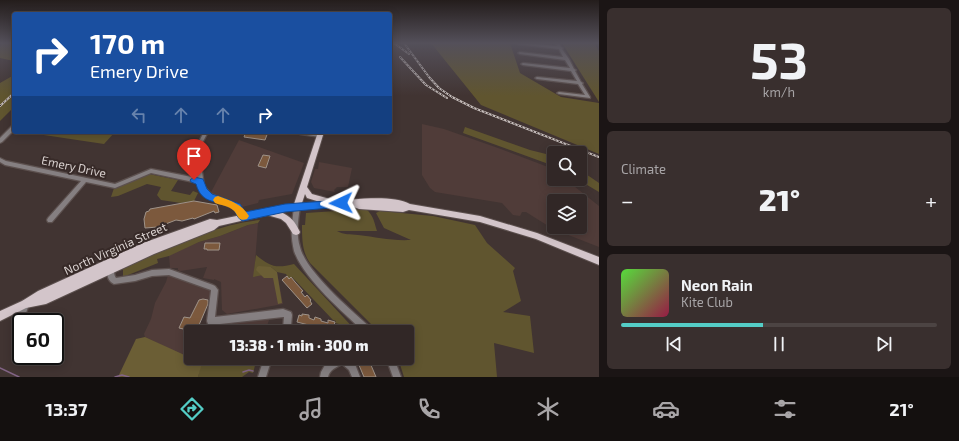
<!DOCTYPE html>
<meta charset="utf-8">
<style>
body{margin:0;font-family:"Exo 2",sans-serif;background:#392f2e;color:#f1f3f6;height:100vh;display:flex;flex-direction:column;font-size:15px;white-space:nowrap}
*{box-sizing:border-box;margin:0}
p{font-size:13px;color:#a8a5a7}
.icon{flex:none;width:22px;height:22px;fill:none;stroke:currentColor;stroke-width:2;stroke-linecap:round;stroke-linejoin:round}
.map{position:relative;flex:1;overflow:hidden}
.sheet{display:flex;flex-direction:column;gap:8px;padding:8px;background:#1b1515;width:360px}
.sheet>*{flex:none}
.guide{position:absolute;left:12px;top:12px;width:380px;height:122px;border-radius:4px;box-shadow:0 2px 10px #0003,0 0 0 1px #4c4443;background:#1a4fa0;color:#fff;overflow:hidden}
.buttons{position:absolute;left:547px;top:146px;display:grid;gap:8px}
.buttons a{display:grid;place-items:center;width:40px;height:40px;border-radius:4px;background:#312726;box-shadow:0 2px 10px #0003,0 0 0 1px #4c4443;font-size:20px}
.speed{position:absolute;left:12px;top:313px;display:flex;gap:8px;font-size:20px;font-weight:700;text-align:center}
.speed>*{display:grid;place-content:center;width:52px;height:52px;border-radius:50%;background:#312726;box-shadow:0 2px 10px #0003,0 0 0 1px #4c4443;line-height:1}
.speed .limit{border:2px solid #111;border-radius:6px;background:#fff;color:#111}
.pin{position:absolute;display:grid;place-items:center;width:34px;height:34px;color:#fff;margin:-41px -17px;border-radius:50% 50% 50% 0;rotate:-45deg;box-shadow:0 0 4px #0007}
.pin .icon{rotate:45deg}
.me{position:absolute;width:44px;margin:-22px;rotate:268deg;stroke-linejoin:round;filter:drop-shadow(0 0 3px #0008)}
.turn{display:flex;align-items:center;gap:14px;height:84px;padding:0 12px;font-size:18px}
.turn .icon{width:52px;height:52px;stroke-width:2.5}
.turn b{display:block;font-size:28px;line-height:34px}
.lanes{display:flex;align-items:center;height:38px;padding:0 12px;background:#0003;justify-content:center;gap:20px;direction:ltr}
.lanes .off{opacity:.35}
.big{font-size:30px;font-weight:800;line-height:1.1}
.sheet .tile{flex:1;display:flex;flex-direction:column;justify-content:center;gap:6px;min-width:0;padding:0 14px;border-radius:6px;background:#392f2e}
.sheet .dial{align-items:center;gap:0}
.dial b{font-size:52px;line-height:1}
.song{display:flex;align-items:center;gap:12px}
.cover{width:48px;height:48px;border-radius:6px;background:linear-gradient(135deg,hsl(110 70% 55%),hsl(340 70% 35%))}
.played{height:4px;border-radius:2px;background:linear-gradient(90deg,#54cdc6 45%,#4c4443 45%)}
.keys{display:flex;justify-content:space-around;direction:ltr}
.heat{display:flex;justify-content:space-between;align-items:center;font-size:22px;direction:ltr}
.trip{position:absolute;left:184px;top:325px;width:230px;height:40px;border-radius:4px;background:#312726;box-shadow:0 2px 10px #0003,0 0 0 1px #4c4443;font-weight:800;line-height:40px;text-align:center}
.dock{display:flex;height:64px;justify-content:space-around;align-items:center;background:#14100f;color:#a8a5a7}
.dock .icon{width:28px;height:28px}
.dock .active{color:#54cdc6}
.dock b{font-size:18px;color:#f1f3f6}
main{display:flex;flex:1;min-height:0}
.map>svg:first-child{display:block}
.built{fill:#503c39;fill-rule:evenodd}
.green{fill:#60552f}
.forest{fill:#6b5e35}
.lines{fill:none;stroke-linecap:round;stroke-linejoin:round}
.stream{stroke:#826486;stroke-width:1.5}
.building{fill:#7c593d;stroke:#9f9389}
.minor-casing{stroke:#5c504e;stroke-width:2.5}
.major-casing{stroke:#5c504e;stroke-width:2}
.minor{fill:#857f81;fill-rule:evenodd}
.major{fill:#d3c5ca;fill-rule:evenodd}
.rail-casing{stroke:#c9c1bf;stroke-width:2}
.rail{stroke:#372a28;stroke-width:1;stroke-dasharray:2;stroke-linecap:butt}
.route{fill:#1a73e8;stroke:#114b97}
.slow{fill:#f59e0b}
.labels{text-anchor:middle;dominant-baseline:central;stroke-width:4;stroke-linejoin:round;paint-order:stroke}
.street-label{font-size:12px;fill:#d9d1cf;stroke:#372a28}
</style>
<main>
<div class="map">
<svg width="599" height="377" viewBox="0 0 599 377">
<rect width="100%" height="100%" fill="#413432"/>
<g class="built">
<path d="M422 124 444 129 498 148 548 167 554 172V179H565L599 206V247L553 229 526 212H522L520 216 513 215 502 203 435 192 430 188 422 175ZM554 201H580V227H554Z"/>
<path d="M239 140 304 163 292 194 259 200 258 203 242 207 210 194Z"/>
<path d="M319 162 352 168 348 187H337L334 190 335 192 314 188 311 182 315 169H318Z"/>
<path d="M258 223 254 276 277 272 283 304 227 314 222 310 221 282 214 279V280L203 278 207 267 180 271 178 270V268H170L169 255 199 242 220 236 248 225Z"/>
<path d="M168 275 212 291 196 332H191V341L182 355 145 337 144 334 151 319 155 303 166 282Z"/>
<path d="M260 319 269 320 265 332H231V324Z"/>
</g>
<g class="green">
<path d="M4 43H14V61L0 58V46Z"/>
<path d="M431 43H510L520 73 561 97 599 103V154L481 105Z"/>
<path d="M562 43H594L599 51V102Z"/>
<path d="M14 75V107L0 121V83Z"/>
<path d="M465 127 530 150 554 156V166L463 133Z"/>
<path d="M39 132H115L104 144 37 134Z"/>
<path d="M580 170 599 183V192L577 179H580Z"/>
<path d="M149 174 178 180 171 191 190 195 193 191 198 193 194 201 181 203 161 200 157 195 161 187 147 184 118 196 111 197 114 188Z"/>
<path d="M366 209C374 216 374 222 377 231H337C344 235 350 234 358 235 377 237 390 241 411 240L384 228 376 213 380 211 433 216 475 225 487 243 515 268 513 271 521 301 503 312 530 316 534 353 494 343 497 377H404L398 358H407V332H379L310 263C302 252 302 238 302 225H305L306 213Z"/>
<path d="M260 220 258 223 248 225 220 236 199 242 169 256 157 259 158 263 123 277V268C164 250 215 224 260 220Z"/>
<path d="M256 255C270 266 275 269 294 264L357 332H337L339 324 335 323 336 321 333 320 292 277 289 279 286 274 277 272 271 267 263 275 253 277Z"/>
<path d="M204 358H228L241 363H253L257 358 253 373 249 372 242 377H198L200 367Z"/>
</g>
<g class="forest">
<path d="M259 266 271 267 277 272 282 303 278 304 273 278H264L256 270 257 267Z"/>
<path d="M145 337 202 363 198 377H118L136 339Z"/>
</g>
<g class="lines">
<g class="stream">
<path d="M0 368 19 377"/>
<path d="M243 372 249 370 253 371"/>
<path d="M115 377 122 375 129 377"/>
</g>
</g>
<g class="building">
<path d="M246 132H268L265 140 244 137Z"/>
<path d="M263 155 270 156 266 168 258 166Z"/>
<path d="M194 201 217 205 219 212 215 213 214 211 194 219 193 218 182 221 176 220 158 227 145 228 144 219 146 212 149 211 150 209Z"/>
<path d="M205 243H220L219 250H207V249H204Z"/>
<path d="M287 276 289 279 291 277 295 282 303 291 301 292 305 297 307 295 311 300 310 301 312 304 307 308 282 280Z"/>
<path d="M203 299 208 300V304L196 332 179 328 184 317 190 318 199 300Z"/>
<path d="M302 314 309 315V318L314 320 315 317 321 319V321L328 323V320L335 322 334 325H338L336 332 297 322 299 315 302 316Z"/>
<path d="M356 358H368L376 377H364Z"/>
</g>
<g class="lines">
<g class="minor-casing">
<g id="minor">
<path d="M515 43H526L557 46 555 43H559L561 47 563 48 562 49 569 59 574 69 576 70 575 71 581 82 583 83 582 84 590 97V98L559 94 557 93 559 92 585 95 578 84 537 79 535 78 537 77 577 81 571 71 523 65 521 64 523 63 570 68 565 60 520 54 518 53 520 52 563 57 559 49 517 44Z"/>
<path d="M14 125V130L2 142 0 143V138L12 126Z"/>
<path d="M204 132H208L199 149 204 186 211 194 238 205 246 216 245 218C238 219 239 212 234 209 232 207 230 207 228 206 217 201 199 197 198 183L151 173 115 188 86 182 52 222H48L47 220 48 218 81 181 5 165 0 162V158L6 161 115 184 151 169 197 178 195 149Z"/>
<path d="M298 132C306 132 316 131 322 135L320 137 300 134Z"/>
<path d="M295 205H299L300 207C298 220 296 234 300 247 306 272 352 311 372 329L373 332H364C342 311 304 279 294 251 292 242 291 233 292 223 293 217 293 211 295 205Z"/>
<path d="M111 265 113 266C115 270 113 274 116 278L135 275 152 270 169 269 213 285 215 286 218 290 215 317 283 309 291 312 292 315 291 326 303 329 304 332H284L283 329 284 317H283L211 325 208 324 207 321 211 291V290L169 275 152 276 135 281 114 284C107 281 106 273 109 266Z"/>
<path d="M25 300 28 301 29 304 23 322H21V329L18 328 15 323 22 301Z"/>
<path d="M46 316 49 317 51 322H38L39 319Z"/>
<path d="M264 358H272L266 377H258Z"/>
<path d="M321 358H329L331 361 337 358H348L355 364 360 377H352L349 370 342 364C336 368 330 369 328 377H320L321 372 325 365Z"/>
<path d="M386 358H394L401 377H393Z"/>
</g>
</g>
<g class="major-casing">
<path id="major" d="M318 132H324L307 187 312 194 330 199 331 201C352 200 392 194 410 204L480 216 537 233 599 257V265L536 239 480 222 409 210 403 212 359 209 351 206 312 208 280 212C291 216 295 222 300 232L299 234 296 235 293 234 286 223 281 219 267 215 219 226 214 230 154 254 46 304 26 308 0 321V311L22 301 38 291 143 243 210 219 217 220 294 204ZM305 194 307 198 320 202 302 203Z"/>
</g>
<use href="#minor" class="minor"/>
<use href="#major" class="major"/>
<g class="rail-casing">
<g id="rail">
<path d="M394 43 409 54"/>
<path d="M404 43 429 77 439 88 452 97 474 108 599 157"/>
<path d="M400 57 426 85 447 98"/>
<path d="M0 106 14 93"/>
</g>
</g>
<use href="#rail" class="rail"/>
</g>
<linearGradient id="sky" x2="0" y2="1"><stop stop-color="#241d1c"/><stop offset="0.45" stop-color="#54505a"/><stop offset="1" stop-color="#54505a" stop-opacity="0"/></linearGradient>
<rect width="599" height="96" fill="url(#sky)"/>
<path class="route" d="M194 177 203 179 207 189 212 194 240 204 245 212 285 204 341 200 344 201 346 203 344 206 341 207 285 212 243 221C237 219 237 213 233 209 218 199 202 206 196 184L191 182 190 180Z"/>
<path class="slow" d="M218 196C231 201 242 204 249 216L247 219C237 222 239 215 233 210 229 206 220 205 215 203L213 200 215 197Z"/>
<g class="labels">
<g class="street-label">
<text transform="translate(74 166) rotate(12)">Emery Drive</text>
<text transform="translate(115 248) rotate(-24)">North Virginia Street</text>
</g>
</g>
</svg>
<div class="buttons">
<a><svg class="icon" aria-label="search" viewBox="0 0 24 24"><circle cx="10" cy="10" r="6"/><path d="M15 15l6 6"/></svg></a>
<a><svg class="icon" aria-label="layers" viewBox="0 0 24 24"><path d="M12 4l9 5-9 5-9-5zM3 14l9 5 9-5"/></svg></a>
</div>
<div class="speed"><div class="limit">60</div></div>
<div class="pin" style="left:194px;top:180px;background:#d93025"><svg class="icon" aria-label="arrive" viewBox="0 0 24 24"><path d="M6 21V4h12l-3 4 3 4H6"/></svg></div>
<svg class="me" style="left:341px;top:203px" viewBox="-20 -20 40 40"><path d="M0-17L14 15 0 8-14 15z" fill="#1a73e8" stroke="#fff" stroke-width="4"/></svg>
<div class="trip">13:38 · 1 min · 300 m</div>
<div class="guide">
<div class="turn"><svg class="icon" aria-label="right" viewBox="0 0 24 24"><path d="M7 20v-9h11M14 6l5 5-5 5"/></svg><div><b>170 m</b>Emery Drive</div></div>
<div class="lanes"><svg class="icon off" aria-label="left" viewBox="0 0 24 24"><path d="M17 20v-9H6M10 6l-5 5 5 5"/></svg><svg class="icon off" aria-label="ahead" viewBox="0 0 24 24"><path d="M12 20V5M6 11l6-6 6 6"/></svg><svg class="icon off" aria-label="ahead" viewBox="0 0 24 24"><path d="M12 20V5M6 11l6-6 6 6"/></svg><svg class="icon" aria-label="right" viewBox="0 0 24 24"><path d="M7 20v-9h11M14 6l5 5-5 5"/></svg></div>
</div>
</div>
<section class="sheet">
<div class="tile dial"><b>53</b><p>km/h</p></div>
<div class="tile"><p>Climate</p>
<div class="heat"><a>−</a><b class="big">21°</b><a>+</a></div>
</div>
<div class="tile">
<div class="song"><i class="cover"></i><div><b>Neon Rain</b><p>Kite Club</p></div></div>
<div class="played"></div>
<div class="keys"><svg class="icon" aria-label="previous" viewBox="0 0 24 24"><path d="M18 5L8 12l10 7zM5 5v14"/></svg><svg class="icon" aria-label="pause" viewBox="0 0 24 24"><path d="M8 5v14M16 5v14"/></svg><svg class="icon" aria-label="next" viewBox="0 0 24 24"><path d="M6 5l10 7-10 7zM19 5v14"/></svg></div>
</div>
</section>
</main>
<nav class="dock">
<b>13:37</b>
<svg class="icon active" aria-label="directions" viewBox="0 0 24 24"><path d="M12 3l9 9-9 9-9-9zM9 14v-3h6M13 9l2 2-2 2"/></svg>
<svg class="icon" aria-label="music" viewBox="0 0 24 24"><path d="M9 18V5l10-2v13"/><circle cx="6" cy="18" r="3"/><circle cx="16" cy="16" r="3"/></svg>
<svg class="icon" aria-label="phone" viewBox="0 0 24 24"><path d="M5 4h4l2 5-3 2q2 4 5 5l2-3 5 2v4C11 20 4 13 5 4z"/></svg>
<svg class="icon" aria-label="climate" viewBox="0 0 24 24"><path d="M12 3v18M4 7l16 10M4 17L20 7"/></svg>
<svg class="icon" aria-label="car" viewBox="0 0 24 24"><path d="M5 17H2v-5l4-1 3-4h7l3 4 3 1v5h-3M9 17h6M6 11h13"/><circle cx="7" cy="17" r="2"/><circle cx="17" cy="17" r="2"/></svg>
<svg class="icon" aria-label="filters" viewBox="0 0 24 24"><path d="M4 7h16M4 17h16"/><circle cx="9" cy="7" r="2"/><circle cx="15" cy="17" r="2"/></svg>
<b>21°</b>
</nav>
